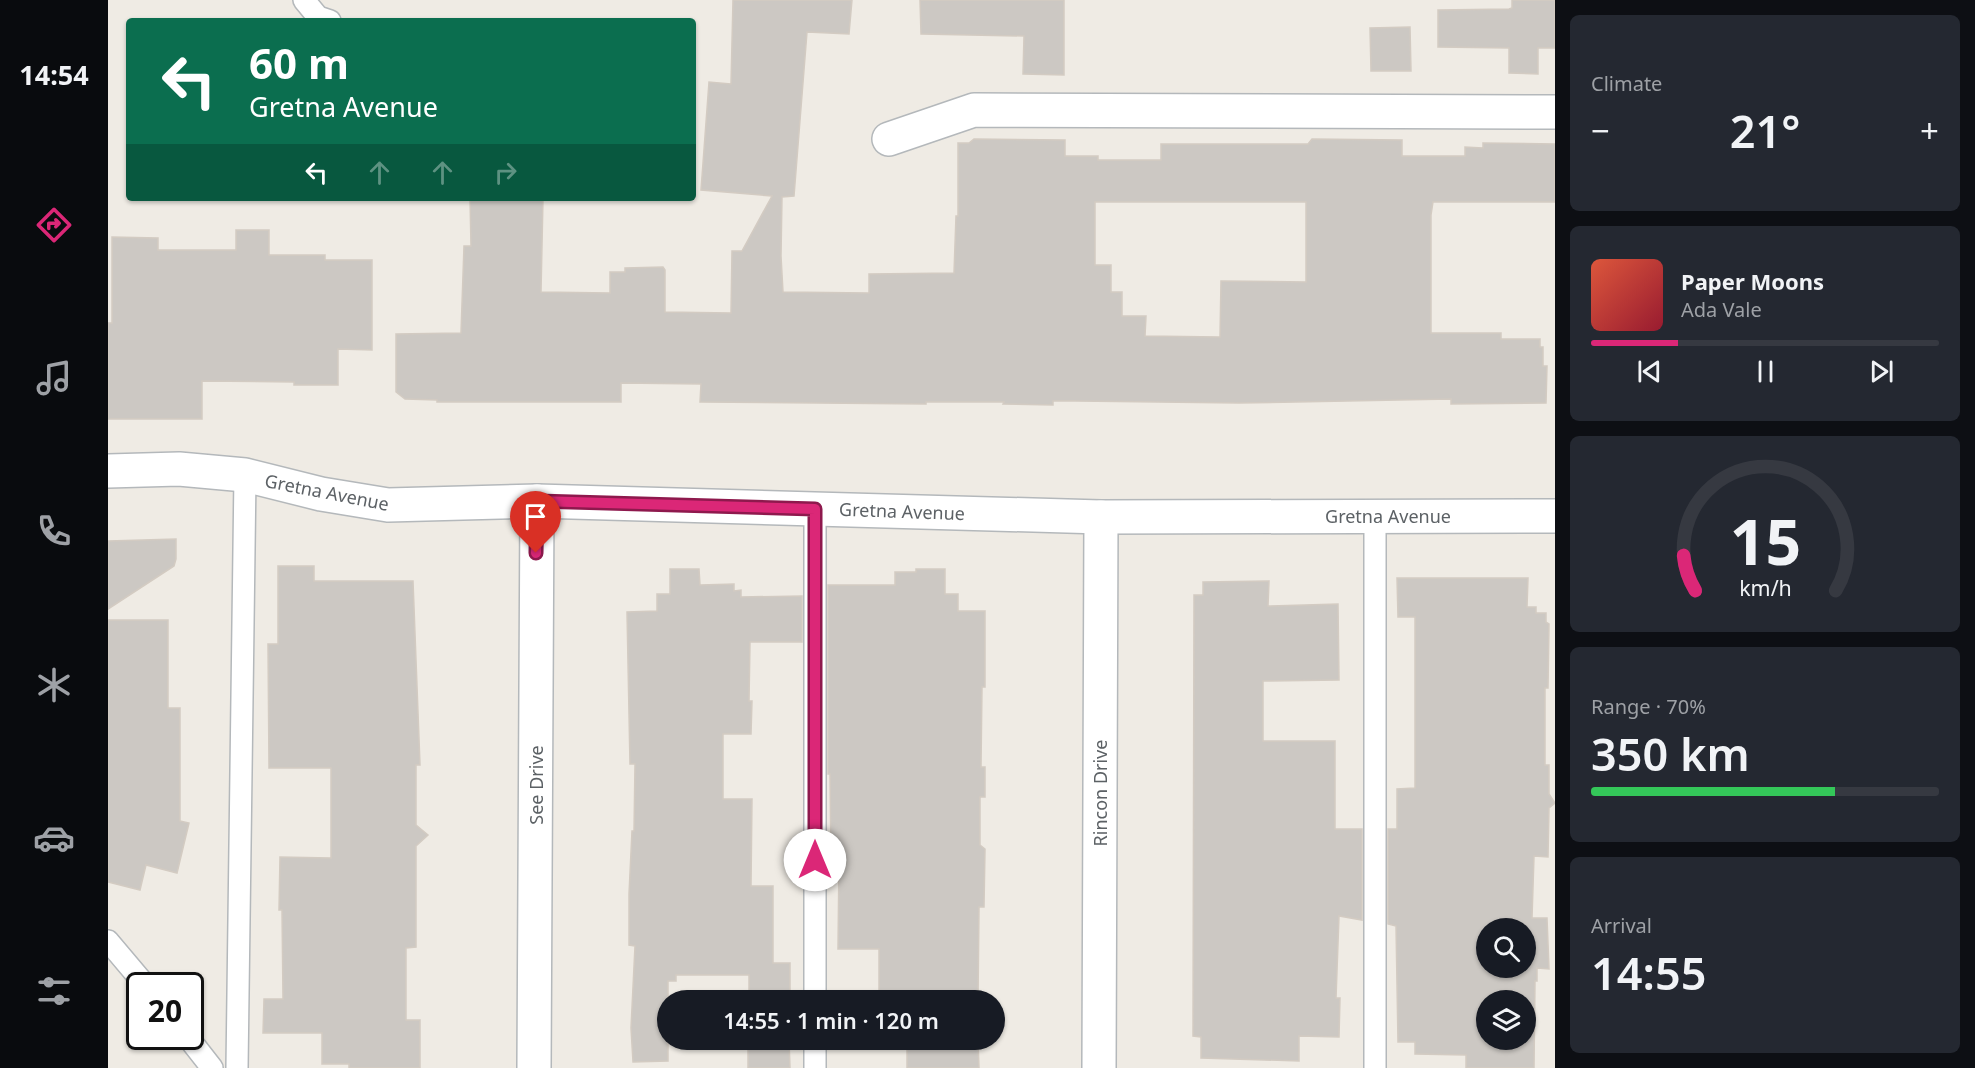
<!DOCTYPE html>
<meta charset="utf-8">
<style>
body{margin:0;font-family:"Noto Sans",sans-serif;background:#242831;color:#f1f3f6;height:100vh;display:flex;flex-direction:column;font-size:22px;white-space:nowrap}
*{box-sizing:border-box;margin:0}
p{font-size:20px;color:#9ea1a6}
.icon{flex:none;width:33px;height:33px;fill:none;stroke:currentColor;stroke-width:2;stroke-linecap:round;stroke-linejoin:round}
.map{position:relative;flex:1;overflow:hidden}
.sheet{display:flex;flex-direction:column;gap:15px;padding:15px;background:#0d0f14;width:420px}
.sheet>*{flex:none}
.guide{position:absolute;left:18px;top:18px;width:570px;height:183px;border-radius:6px;box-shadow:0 2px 4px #0004;background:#0b6e4f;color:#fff;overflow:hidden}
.controls{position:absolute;left:1368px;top:918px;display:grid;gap:12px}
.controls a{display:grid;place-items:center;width:60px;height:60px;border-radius:50%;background:#171b24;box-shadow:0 2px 4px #0004;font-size:30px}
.speed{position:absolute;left:18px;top:972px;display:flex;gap:12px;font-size:30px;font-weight:700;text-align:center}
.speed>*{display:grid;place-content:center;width:78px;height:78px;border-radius:50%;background:#171b24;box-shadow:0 2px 4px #0004;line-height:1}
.speed .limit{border:3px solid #111;border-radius:9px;background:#fff;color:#111}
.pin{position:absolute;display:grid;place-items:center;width:51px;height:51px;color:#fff;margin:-62px -26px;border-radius:50% 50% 50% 0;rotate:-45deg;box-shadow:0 0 6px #0007}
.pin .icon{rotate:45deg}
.me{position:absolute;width:66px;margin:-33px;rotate:0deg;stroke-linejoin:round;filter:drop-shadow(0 0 4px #0008)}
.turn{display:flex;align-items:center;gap:21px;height:126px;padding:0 24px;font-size:27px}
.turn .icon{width:78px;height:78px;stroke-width:2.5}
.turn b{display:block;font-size:42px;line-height:51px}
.lanes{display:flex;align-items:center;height:57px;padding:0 24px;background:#0003;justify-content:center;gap:30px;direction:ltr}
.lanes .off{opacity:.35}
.big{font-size:45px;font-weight:600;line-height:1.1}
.sheet .tile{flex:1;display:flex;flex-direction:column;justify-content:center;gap:9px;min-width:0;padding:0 21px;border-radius:9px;background:#242831}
.sheet .dial{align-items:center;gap:0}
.dial svg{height:156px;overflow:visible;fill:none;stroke:#363941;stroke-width:7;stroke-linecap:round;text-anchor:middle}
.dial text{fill:#f1f3f6;stroke:none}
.song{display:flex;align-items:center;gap:18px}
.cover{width:72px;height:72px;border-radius:9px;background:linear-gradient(135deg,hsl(10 70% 55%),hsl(350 70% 35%))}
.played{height:6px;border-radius:3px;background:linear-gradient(90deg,#db2777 25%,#363941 25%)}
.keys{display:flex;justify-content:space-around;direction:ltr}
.heat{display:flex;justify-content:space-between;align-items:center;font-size:33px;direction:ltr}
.charge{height:9px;border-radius:4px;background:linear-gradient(90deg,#34c759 70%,#363941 0)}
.trip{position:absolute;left:549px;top:990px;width:348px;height:60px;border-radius:30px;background:#171b24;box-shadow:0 2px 4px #0004;font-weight:600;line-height:60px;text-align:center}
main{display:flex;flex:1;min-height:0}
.dock{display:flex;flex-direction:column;width:108px;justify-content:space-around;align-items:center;background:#090b0e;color:#9ea1a6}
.dock .icon{width:42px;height:42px}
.dock .on{color:#db2777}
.dock b{font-size:27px;color:#f1f3f6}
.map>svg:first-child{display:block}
.building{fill:#ccc8c3;stroke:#d3cbc2;stroke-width:1.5;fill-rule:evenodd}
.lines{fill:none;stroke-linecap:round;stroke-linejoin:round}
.service-casing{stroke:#b4b8bb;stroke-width:24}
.minor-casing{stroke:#b4b8bb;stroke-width:36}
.service{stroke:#fff;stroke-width:21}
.minor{stroke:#fff;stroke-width:33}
.route-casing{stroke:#8e194d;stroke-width:15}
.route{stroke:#db2777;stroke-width:10}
.labels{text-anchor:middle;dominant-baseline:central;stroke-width:6;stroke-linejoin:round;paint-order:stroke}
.street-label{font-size:18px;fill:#5c6165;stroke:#fff}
</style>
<main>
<nav class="dock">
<b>14:54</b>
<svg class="icon on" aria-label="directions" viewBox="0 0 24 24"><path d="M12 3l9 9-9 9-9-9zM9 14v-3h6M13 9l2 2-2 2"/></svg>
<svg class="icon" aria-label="music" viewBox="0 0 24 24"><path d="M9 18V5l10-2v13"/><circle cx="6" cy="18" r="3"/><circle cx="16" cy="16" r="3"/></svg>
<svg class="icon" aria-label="phone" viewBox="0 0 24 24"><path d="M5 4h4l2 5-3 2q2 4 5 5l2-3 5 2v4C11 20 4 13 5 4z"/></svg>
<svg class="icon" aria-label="climate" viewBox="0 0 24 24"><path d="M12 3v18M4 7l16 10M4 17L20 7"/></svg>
<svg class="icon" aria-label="car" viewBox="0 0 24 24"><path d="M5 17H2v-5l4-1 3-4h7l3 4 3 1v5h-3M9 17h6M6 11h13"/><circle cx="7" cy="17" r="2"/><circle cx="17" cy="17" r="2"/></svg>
<svg class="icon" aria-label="filters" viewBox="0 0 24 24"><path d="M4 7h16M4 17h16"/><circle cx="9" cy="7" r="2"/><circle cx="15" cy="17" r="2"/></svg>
</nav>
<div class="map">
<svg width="1447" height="1068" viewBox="0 0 1447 1068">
<rect width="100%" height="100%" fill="#efebe4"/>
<g class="building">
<path d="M625 0H744L741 34 699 32 686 196 674 197 673 256 675 292 761 293V274L846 273 848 216H850V143H861L866 139 957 140V156H990V160H1053V144H1200L1204 139 1294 140V156H1357V147L1375 148V143L1447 144V202H1325L1323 215V333H1393V339H1432V347H1435V366H1439L1438 403 1343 404V399L1131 403 968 401H945V405L895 404 896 402H818V404L592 402 593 384 513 383V402H329V400L297 399 288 392V334L353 333 356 246H363L362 198H435L433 292 502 293V272H517V268L555 267 557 270V312L623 313 624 251H634L664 196 593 190 601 82 623 84ZM987 202H1198V282L1113 281 1112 337 1037 336 1038 316H1014V292H1003V265H987Z"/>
<path d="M812 0H956V75L915 74 916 36 813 34Z"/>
<path d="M1404 0H1447V48H1430V74L1401 73V48L1330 47V10L1401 9 1404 8Z"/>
<path d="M1302 27 1303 71H1263L1262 28Z"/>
<path d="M128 230H161V255H217V260H264V350L230 349V385H186V382L94 381V419H0V323H4V237L50 238V250H128Z"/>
<path d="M68 539V559L66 566 0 609V541Z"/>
<path d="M170 566H206V581H305L312 765H308V825L320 835 308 846V947L298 948V1020H312V1068H241V1064H214V1033H155L156 999H175L174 910H171L172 857 223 858V768H161L160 644H170Z"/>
<path d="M562 569H591L592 585 626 584V591L633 590V597L694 596V642H642L641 701H644L643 734H615V799H644L643 886H665V963H682V998L681 1000H641V975H568V981H560V1061L525 1062 523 1028 527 946 521 945V894L524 831H526L527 764H522L519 612 549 611V594H562Z"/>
<path d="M808 569H837V594H850V611H877V687H874L873 767H877V797H872V845L877 849 876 907H871L870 1000H799V992H771V949H730L731 859H723L722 774H720V585H787V572H808Z"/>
<path d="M1289 578H1420L1419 607H1428V613H1438V622L1441 624 1440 688H1437V765H1441V794L1447 803 1441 808 1440 857 1426 856 1424 918H1439L1441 969 1429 968V981H1427L1426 1068H1358V1055L1307 1054V1042H1290L1288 926 1280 924V829H1289V789L1307 788V617H1290ZM1378 928H1418V968H1378ZM1378 1000H1418V1040H1378Z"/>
<path d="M1161 581 1160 606 1230 604 1231 680 1155 681V741H1227V829H1254V920L1231 916 1228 998H1232L1231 1037 1191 1036V1061L1093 1058V1037L1085 1036 1086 595H1095V582Z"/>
<path d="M0 620H60V708H72V821L81 823 69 873 38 865 32 890 0 882Z"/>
<path d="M640 1040H681L682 1068H640Z"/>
<path d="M799 1040H870L871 1068H799Z"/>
</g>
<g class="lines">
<g class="service-casing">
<g id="service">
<path d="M196 0 210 17 222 21"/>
<path d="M1267 516V1068"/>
<path d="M0 941 38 986"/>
<path d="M707 1000V509"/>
<path d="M79 1036 104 1068"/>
<path d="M129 1068 137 475"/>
<path d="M707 1068V1040"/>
</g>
</g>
<g class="minor-casing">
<g id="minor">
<path d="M781 139 866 110 1447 112"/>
<path d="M0 471 71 469 137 475 213 494 280 505 429 501 993 517 1447 516"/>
<path d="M426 1068 429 501"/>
<path d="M991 1068 993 517"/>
</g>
</g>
<use href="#service" class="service"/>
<use href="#minor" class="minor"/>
</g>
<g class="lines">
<g class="route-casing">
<path id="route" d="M428 553 429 501 707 509V860"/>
</g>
<use href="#route" class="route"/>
</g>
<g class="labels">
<g class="street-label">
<text transform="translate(219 492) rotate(11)">Gretna Avenue</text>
<text transform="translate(794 511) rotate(2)">Gretna Avenue</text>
<text x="1280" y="516">Gretna Avenue</text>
<text transform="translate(428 785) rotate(-90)">See Drive</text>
<text transform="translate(992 793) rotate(-90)">Rincon Drive</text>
</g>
</g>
</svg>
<div class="controls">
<a><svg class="icon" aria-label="search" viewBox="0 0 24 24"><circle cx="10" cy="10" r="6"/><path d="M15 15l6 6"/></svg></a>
<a><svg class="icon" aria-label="layers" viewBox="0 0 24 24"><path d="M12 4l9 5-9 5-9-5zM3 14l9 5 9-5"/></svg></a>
</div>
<div class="speed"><div class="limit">20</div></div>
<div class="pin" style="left:428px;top:553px;background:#d93025"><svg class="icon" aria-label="arrive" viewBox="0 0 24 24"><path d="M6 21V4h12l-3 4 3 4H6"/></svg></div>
<svg class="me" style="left:707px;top:860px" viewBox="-20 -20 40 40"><circle r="19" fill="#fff"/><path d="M0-13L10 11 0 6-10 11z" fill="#db2777"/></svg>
<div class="trip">14:55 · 1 min · 120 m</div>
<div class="guide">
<div class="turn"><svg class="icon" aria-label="left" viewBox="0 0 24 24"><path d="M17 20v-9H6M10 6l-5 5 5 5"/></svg><div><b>60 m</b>Gretna Avenue</div></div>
<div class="lanes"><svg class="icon" aria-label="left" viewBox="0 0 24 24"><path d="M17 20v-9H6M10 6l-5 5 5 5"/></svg><svg class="icon off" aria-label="ahead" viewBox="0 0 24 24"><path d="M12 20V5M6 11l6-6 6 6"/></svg><svg class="icon off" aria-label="ahead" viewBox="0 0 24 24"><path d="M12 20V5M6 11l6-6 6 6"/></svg><svg class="icon off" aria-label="right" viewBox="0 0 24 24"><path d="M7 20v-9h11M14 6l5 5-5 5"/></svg></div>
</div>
</div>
<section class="sheet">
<div class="tile"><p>Climate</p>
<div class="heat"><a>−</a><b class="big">21°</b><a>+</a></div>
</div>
<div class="tile">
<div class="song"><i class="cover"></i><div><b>Paper Moons</b><p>Ada Vale</p></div></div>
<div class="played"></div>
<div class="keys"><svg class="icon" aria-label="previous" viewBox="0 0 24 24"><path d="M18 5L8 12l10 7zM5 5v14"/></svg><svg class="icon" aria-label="pause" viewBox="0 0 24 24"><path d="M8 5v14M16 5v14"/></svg><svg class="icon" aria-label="next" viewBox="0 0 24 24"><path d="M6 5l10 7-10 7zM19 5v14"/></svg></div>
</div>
<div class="tile dial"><svg viewBox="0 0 100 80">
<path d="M14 69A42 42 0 1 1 86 69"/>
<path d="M14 69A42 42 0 0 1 8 51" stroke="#db2777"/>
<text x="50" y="56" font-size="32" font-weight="700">15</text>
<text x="50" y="72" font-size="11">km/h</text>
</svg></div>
<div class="tile"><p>Range · 70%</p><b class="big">350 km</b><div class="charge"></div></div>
<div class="tile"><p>Arrival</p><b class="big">14:55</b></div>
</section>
</main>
